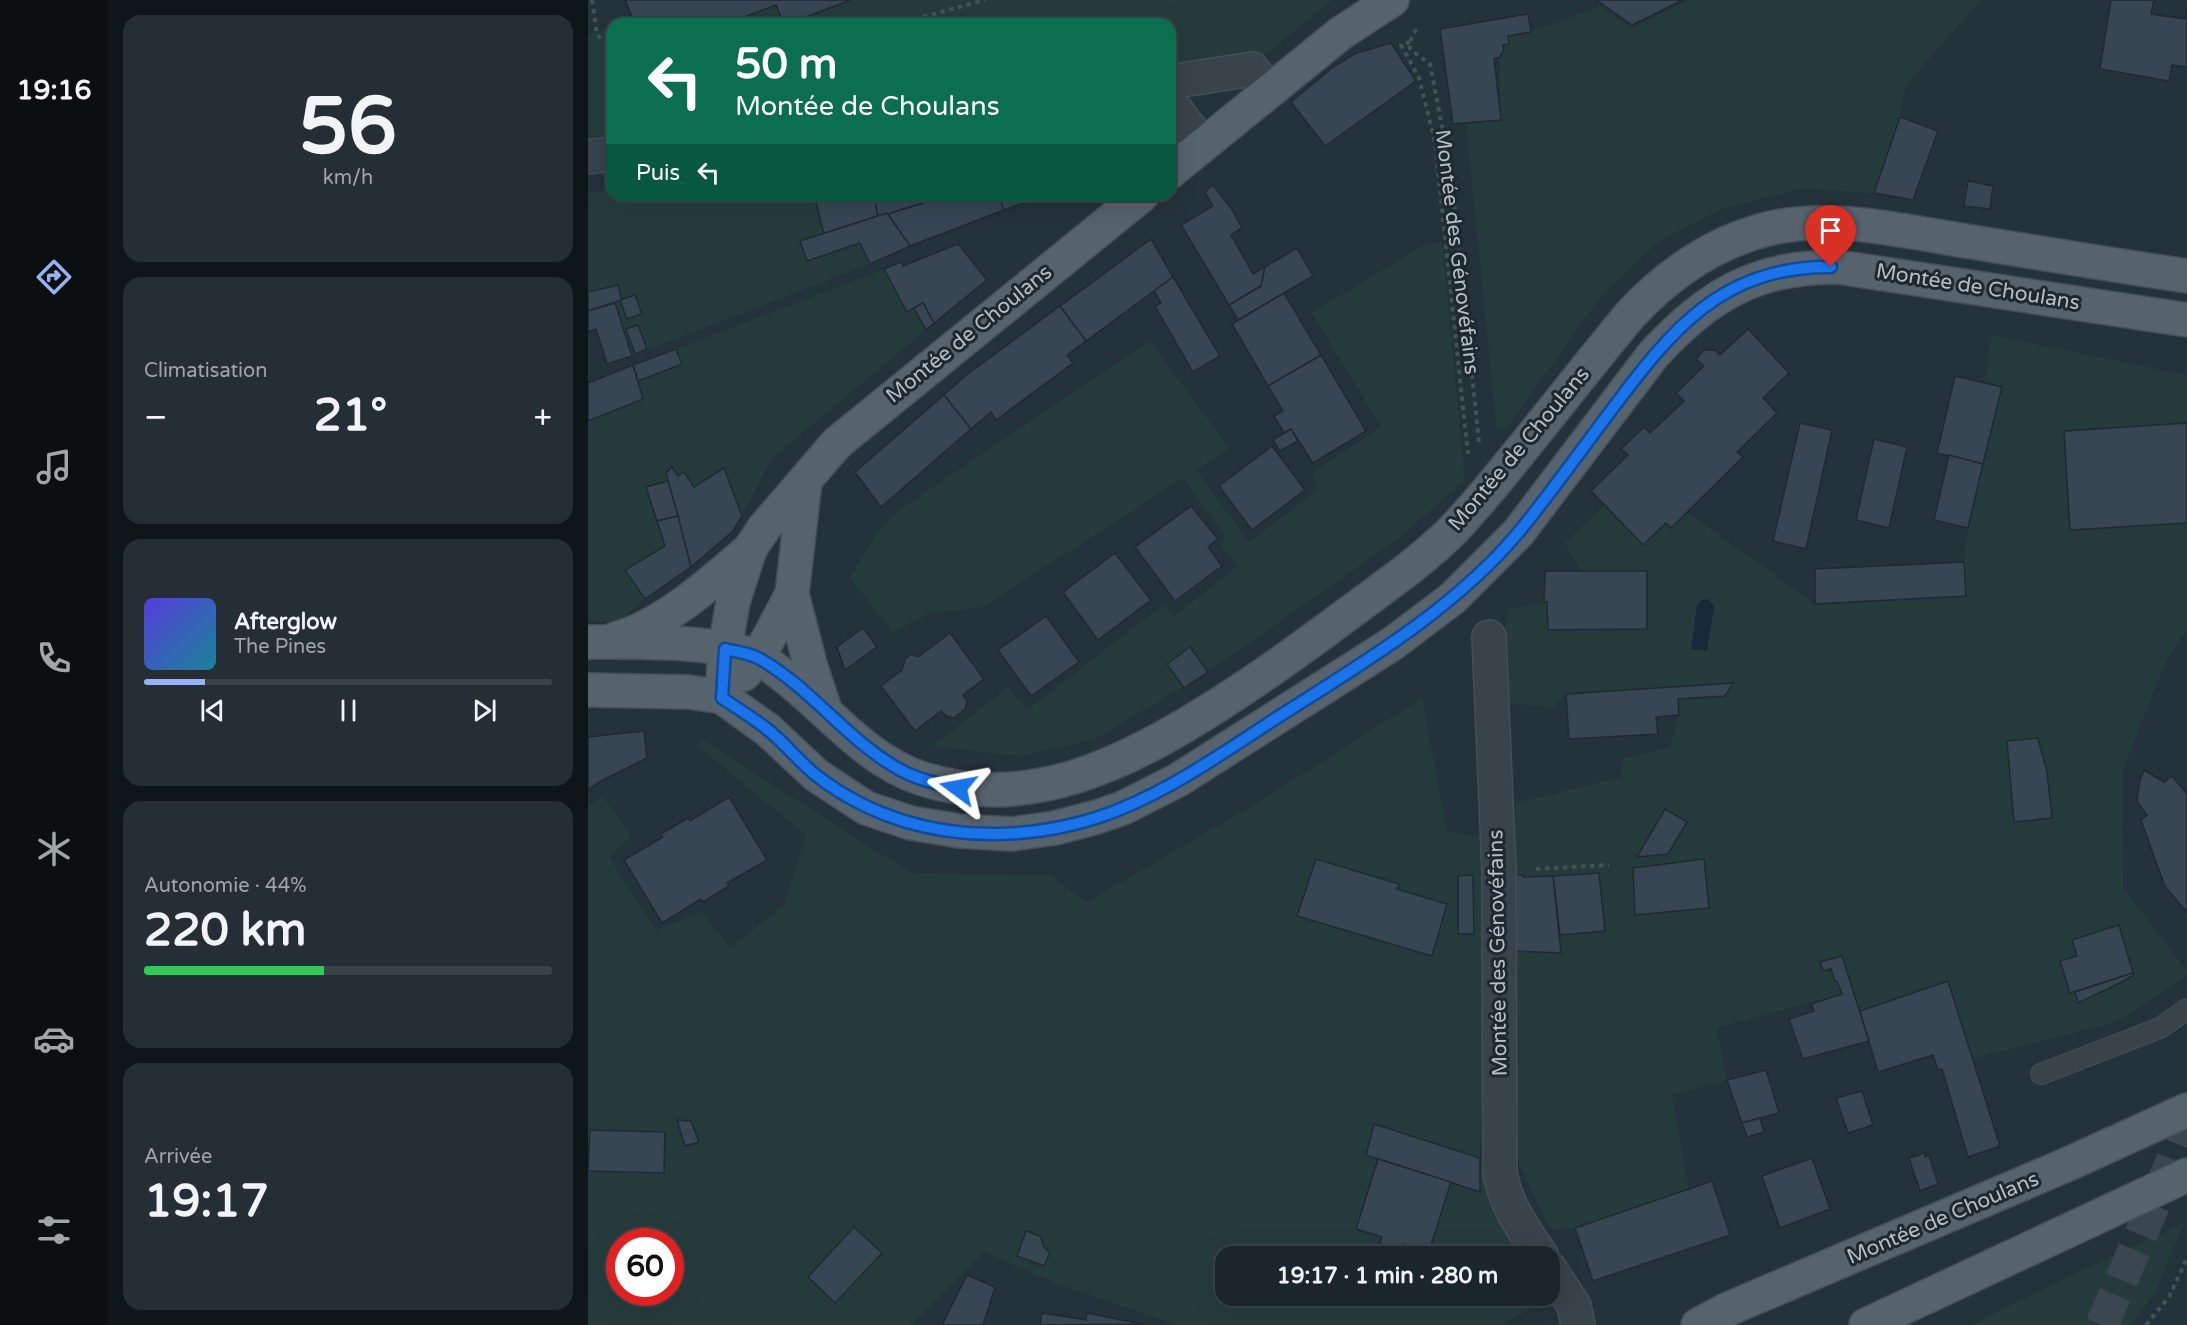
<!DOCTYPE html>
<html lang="fr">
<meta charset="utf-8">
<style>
body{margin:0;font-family:"Varela Round",sans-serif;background:#242e34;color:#f1f3f6;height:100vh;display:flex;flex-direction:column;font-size:22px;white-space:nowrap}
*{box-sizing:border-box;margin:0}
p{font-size:20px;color:#a0a5a9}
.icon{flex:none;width:33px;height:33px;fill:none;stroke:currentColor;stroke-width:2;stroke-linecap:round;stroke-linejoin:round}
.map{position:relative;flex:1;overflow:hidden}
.details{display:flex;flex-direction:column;gap:15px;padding:15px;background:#0f1518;width:480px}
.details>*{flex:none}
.guide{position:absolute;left:18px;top:18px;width:570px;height:183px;border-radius:18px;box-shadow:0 6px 24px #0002,0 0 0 2px #394348;background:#0b6e4f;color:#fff;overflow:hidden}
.speed{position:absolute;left:18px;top:1228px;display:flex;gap:12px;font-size:30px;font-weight:700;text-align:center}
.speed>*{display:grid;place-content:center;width:78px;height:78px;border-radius:50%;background:#1b262c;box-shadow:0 6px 24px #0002,0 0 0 2px #394348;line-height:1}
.speed .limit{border:9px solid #d22;background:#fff;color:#111}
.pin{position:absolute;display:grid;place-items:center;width:51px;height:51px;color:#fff;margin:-62px -26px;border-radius:50% 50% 50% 0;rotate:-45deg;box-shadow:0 0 6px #0007}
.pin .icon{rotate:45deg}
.me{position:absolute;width:66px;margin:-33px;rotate:283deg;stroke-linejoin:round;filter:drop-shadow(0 0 4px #0008)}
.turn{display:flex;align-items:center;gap:21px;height:126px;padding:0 30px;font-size:27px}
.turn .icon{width:78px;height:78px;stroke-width:2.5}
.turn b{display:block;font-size:42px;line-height:51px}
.then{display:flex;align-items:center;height:57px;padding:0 30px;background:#0003;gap:12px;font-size:22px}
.big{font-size:45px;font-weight:700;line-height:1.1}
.details .card{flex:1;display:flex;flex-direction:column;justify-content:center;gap:9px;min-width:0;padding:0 21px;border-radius:18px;background:#242e34}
.details .dial{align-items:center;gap:0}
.dial b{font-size:78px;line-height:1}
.song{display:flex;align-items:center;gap:18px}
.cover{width:72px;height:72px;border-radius:9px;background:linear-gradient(135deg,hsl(250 70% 55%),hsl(190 70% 35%))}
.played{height:6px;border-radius:3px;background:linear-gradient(90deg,#95b2f1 15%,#394348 15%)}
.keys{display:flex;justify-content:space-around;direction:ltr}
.heat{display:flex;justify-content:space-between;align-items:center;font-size:33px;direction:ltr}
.charge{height:9px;border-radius:4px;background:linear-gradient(90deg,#34c759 44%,#394348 0)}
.trip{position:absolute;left:627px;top:1246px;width:345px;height:60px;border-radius:18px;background:#1b262c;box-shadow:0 6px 24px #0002,0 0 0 2px #394348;font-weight:700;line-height:60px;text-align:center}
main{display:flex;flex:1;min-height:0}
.tab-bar{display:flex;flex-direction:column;width:108px;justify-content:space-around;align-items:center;background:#0b0f12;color:#a0a5a9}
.tab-bar .icon{width:42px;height:42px}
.tab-bar .active{color:#95b2f1}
.tab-bar b{font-size:27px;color:#f1f3f6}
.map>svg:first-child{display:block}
.green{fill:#263c3c;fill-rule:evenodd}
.water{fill:#182a39}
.building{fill:#374652;stroke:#1f2a32;stroke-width:1.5}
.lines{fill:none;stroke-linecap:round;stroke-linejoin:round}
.trunk-tunnel{stroke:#3a4750;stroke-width:33;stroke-dasharray:33 16;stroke-linecap:butt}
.service-casing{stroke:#444f57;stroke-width:22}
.minor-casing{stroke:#444f57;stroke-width:36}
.primary-casing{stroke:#444f57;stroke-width:36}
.path{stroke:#3f5453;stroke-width:4;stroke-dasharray:4.5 4.5;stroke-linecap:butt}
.service{stroke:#38434c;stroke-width:20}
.minor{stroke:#38434c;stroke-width:33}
.primary{stroke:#56626c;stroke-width:33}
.route-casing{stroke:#114b97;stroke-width:15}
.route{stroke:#1a73e8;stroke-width:10}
.labels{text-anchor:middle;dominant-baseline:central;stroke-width:6;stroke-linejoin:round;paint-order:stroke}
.street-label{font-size:21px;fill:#b4bec7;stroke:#1d2830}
</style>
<main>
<nav class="tab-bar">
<b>19:16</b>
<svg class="icon active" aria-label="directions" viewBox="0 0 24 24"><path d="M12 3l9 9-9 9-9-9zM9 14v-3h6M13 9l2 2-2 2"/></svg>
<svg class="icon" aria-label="music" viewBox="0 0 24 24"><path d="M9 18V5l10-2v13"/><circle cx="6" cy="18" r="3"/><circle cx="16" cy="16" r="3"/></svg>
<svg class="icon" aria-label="phone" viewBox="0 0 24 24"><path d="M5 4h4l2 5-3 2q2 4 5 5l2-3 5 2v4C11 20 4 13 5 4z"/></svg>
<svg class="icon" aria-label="climate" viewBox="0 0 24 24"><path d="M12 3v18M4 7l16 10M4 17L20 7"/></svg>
<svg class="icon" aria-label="car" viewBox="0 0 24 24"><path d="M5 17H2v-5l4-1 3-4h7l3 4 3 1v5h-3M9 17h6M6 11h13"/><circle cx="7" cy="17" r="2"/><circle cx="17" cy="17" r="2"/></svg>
<svg class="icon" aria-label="filters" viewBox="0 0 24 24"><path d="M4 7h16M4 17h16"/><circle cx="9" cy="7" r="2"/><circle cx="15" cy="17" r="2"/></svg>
</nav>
<section class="details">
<div class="card dial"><b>56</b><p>km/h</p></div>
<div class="card"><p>Climatisation</p>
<div class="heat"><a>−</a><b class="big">21°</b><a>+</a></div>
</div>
<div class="card">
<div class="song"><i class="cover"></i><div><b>Afterglow</b><p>The Pines</p></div></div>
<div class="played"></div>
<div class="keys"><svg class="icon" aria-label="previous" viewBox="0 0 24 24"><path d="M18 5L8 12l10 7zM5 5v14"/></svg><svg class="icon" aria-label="pause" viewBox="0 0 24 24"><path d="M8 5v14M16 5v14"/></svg><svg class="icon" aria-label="next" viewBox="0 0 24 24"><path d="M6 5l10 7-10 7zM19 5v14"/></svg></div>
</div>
<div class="card"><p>Autonomie · 44%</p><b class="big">220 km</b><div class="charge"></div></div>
<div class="card"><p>Arrivée</p><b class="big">19:17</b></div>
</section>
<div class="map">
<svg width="1599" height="1325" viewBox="0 0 1599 1325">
<rect width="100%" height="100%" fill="#24323b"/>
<g class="green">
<path d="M263 0H744L670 61 582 68V24H199Z"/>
<path d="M1099 0H1393L1318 85 1312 117 1286 193 1212 189 1134 209 1071 241 1013 296 921 425 909 432 878 123 913 120 911 58 920 36 943 32 1012 6 1044 28Z"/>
<path d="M188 5 196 24H137Z"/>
<path d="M24 29V138L0 141V34Z"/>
<path d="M24 190V195H189L190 198 203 195H226L236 234 212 241 219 261 272 243 282 264 41 357 27 302 0 292V193Z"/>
<path d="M854 242 877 480 811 538 620 672 507 739 433 756 344 747 420 687 439 710 575 605 585 617 650 566 633 546 638 537 595 478 395 607 342 613 304 632 262 578 288 534 311 510 562 341 641 448 608 470 661 542 730 490 724 473 793 427 724 313 839 243Z"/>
<path d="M296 269 326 308 338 330 183 459 154 516 30 622 0 621V409L50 381 94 364 88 349Z"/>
<path d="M1404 335 1599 375V423L1476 432 1483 530 1599 523V627L1575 668 1534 773 1535 888 1599 971V976L1528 1022 1384 1059 1359 982 1272 1011 1254 994 1128 1028 1139 1080 1084 1095 1101 1189 987 1228 962 1229 931 1165 930 964 926 951 928 803 1033 777 1036 758 1081 748 1091 715 1090 699 1137 696 1144 683 978 694 964 708 922 703 914 643 921 609 959 602 960 630 1059 629V571H992L977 543 1016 505 1055 545 1078 523 1099 512 1227 604 1378 596 1376 562 1380 528 1414 387 1396 383Z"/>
<path d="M834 698 859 831 895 837 896 1032 892 1158 900 1198 934 1257H638V1296H956L959 1301 911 1325H589L467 1283 396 1252 323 1325H0V806L15 797 44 836 21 857 68 930 113 912 143 948 196 905 218 835 110 746 113 739 323 873 462 875 499 902 672 801ZM32 1242H82V1293H32Z"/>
<path d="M1596 1223 1567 1293 1543 1325H1384L1491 1272Z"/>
</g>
<path class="water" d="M1120 599 1126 606 1119 651 1103 649 1109 605 1114 600Z"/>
<g class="building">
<path d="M37 0H263L199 24H196L188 5 137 24H47Z"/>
<path d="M1008 0H1095L1044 25Z"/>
<path d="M1523 0H1566L1563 14 1597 19 1599 5V67L1584 65 1581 81 1512 69Z"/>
<path d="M940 14 943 32 920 36 921 44 915 45 916 50 911 58H906L913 120 865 124 852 29Z"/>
<path d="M803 43 828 81 737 146 703 102 744 68 766 54Z"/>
<path d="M1312 117 1350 131 1325 200 1286 193Z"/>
<path d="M1380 181 1405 186 1402 209 1376 206Z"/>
<path d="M625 185 643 208 654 228 643 235 665 274 677 267 673 286 641 305 593 225 625 206 617 192Z"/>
<path d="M226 195H286L290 217 236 234Z"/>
<path d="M286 195H361L290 217Z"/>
<path d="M361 195H410L416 210 322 246 300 214Z"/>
<path d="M410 195H457L416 210Z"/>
<path d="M299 213 322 246 282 264 272 243 219 261 212 241Z"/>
<path d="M563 239 585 277 498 341 472 306Z"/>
<path d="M370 244 399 280 346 323 335 303 319 312 296 269 313 262 315 266Z"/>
<path d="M709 248 725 276 650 320 641 305 673 286 677 267Z"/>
<path d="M585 277 632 356 605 372 567 306 573 303 566 291Z"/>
<path d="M30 285 34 300 0 311V292Z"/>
<path d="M696 293 733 355 680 386 644 324Z"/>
<path d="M47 295 54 314 39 319 32 300Z"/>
<path d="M27 303 44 356 19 364 8 329 0 332V311Z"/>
<path d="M335 303 346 323 338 330 326 308Z"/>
<path d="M472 306 498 341 479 355 485 363 408 420 403 412 383 429 356 395 377 376Z"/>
<path d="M50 325 59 349 47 354 38 329Z"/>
<path d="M1160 329 1201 373 1175 398 1189 413 1149 452 1155 457 1083 528 1078 523 1055 545 1003 491 1040 455 1033 449 1056 427 1062 433 1096 401 1088 393 1116 366 1108 359 1116 350H1127L1132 355Z"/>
<path d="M88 349 94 364 50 381 45 365Z"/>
<path d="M733 355 778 431 725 463 703 429 696 433 686 416 695 411 680 386Z"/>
<path d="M45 365 55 399 0 421V383Z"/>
<path d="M1367 376 1414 387 1395 464 1349 453Z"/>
<path d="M356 395 383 429 293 507 267 472Z"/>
<path d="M1212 423 1244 430 1218 549 1185 541Z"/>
<path d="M1599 423V523L1482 530 1476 431Z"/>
<path d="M703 429 710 441 692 451 685 440Z"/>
<path d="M1286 439 1319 447 1301 528 1268 520Z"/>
<path d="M684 446 717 490 664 530 631 486Z"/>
<path d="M1361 455 1395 464 1380 528 1346 520Z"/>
<path d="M84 467 90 476 96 472 106 487 136 468 154 516 145 531 103 567 78 473Z"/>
<path d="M80 481 90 516 69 521 58 487Z"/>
<path d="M603 506 630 539 620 547 634 566 587 601 547 547Z"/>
<path d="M90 516 103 567 57 599 37 570 77 546 69 521Z"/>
<path d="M527 553 563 600 510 640 475 592Z"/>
<path d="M1376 562 1378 596 1227 604V569Z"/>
<path d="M957 571H1059V629L960 630 959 602H956Z"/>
<path d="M458 616 491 662 443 696 410 650Z"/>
<path d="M275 628 289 647 257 670 249 647Z"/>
<path d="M362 633 396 679 375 695 379 701 377 709 366 718 358 716 353 711 327 731 293 686 314 670 317 659 323 654 330 657Z"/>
<path d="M602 647 620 672 596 688 579 664Z"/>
<path d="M1145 683 1137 696 1090 699 1091 715 1068 717 1070 734 981 739 978 694Z"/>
<path d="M56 731 59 758 13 781 0 790V737Z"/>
<path d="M1450 738 1459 772 1464 818 1426 822 1419 741Z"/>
<path d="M1556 770 1576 782 1584 776 1599 794V912L1577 887 1553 820 1559 815 1551 804 1549 799 1552 780Z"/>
<path d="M141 797 179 860 139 883 141 886 115 902 113 899 74 923 36 860 75 837 73 834 100 818 102 821Z"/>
<path d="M1077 809 1099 822 1080 854 1049 857Z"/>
<path d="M728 859 811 884 809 889 859 904 844 956 709 916Z"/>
<path d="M1116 859 1121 908 1047 915 1045 868Z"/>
<path d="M1011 873 1017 931 972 935 965 876Z"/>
<path d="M885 875 886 934H870V876Z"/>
<path d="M923 875H935V877L965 876 973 953 926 951Z"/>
<path d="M1531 925 1545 973 1482 993 1472 961 1489 956 1484 940Z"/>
<path d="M1254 956 1281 1041 1215 1059 1201 1019 1226 1011 1223 1004 1254 994 1249 981 1247 982 1243 969 1235 971 1232 962Z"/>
<path d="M1545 973 1546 975 1532 983 1490 1003 1487 992Z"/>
<path d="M1360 981 1412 1146 1380 1157 1354 1069 1350 1070 1345 1055 1290 1072 1272 1011Z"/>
<path d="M1178 1070 1191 1113 1154 1123 1139 1080Z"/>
<path d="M1274 1091 1285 1125 1260 1133 1248 1098Z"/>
<path d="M1172 1118 1176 1132 1159 1137 1154 1123Z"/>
<path d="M89 1120 103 1121 111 1142 97 1146Z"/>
<path d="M786 1124 892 1158V1192L778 1155Z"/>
<path d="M2 1130 77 1132 76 1173 0 1171Z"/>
<path d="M1337 1153V1157L1341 1155 1350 1184 1332 1191 1321 1158Z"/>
<path d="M1224 1158 1242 1209 1192 1228 1174 1176Z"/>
<path d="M790 1159 863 1182 841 1252 815 1244 811 1256 790 1250 794 1237 768 1229Z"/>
<path d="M1124 1181 1142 1235 1005 1281 987 1228Z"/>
<path d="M266 1227 294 1253 247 1303 220 1277Z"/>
<path d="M438 1231 452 1236 456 1247 462 1253 456 1266 429 1256Z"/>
<path d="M379 1275 407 1287 395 1325H354Z"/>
<path d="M454 1313 498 1320 499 1313 554 1324 452 1325Z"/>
</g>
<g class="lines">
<path class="trunk-tunnel" d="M1514 1325 1599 1127"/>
<g class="service-casing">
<path id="service" d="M1453 1074 1572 1028 1599 1009"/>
</g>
<g class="minor-casing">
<g id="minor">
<path d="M582 82 664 69 681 91"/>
<path d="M582 102 614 145"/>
<path d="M0 157 24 154"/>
<path d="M901 637 911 871 912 1173C918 1206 936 1230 954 1257"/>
<path d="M962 1269 986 1306 990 1325"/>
</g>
</g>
<g class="primary-casing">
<g id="primary">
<path d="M582 172 753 33 804 0"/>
<path d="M217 481 204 594 222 664 237 710"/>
<path d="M27 639C75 626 123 583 161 550"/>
<path d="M0 642C42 642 133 640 170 658 179 662 188 670 196 676 240 710 278 760 332 778 440 814 541 762 630 705 671 679 710 651 749 622 786 594 832 563 864 531 892 502 917 470 942 439 975 398 1008 356 1042 315 1079 275 1125 243 1179 229 1243 213 1314 231 1378 241 1452 253 1525 265 1599 276"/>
<path d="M156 674 170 658 204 594"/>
<path d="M0 690 101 692 134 697 180 730 228 775 278 808 323 823 371 831 424 834 467 828 509 817 535 808 590 780 804 644 865 598 930 533 1065 355C1119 296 1168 266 1250 267L1599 320"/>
<path d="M134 697 137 649 145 602 162 549 176 528 249 443 554 195"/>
<path d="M1110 1325 1138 1310 1478 1165 1599 1110"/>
<path d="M1278 1325 1599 1175"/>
</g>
</g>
<g class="path">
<path d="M4 0 9 34 24 51"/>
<path d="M309 24 397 0"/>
<path d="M828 29 822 42V49L842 64 863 173 891 442"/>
<path d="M822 42 813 45 831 78 847 142 880 454"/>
<path d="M948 869 1021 865"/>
<path d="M1558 1325 1581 1297 1599 1258"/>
</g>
<use href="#service" class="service"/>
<use href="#minor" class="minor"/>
<use href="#primary" class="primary"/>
</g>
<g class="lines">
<g class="route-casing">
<path id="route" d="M370 788C349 784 327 779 309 768 258 739 223 688 172 659 162 653 148 652 137 649L134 698C149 708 165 718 179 729 197 743 211 762 229 776 256 797 286 812 319 822 380 840 448 837 508 818 573 797 630 756 687 719 773 664 863 612 930 533 963 493 993 450 1025 408 1084 329 1135 266 1243 267"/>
</g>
<use href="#route" class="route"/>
</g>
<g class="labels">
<g class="street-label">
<text transform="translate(869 252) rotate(83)">Montée des Génovéfains</text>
<text transform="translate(1390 287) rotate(9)">Montée de Choulans</text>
<text transform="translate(381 334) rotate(-39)">Montée de Choulans</text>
<text transform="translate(931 449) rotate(-50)">Montée de Choulans</text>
<text transform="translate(910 953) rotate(-91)">Montée des Génovéfains</text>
<text transform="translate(1355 1218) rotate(-23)">Montée de Choulans</text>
</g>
</g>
</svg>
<div class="speed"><div class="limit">60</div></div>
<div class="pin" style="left:1243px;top:267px;background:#d93025"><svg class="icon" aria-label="arrive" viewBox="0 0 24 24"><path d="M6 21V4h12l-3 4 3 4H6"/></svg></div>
<svg class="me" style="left:370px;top:788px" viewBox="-20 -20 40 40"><path d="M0-17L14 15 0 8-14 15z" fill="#1a73e8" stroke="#fff" stroke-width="4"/></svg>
<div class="trip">19:17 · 1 min · 280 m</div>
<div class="guide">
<div class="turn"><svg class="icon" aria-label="left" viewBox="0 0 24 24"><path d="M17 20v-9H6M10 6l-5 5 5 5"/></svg><div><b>50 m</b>Montée de Choulans</div></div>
<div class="then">Puis<svg class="icon" aria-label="left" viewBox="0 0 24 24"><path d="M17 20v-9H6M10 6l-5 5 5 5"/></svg></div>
</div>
</div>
</main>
